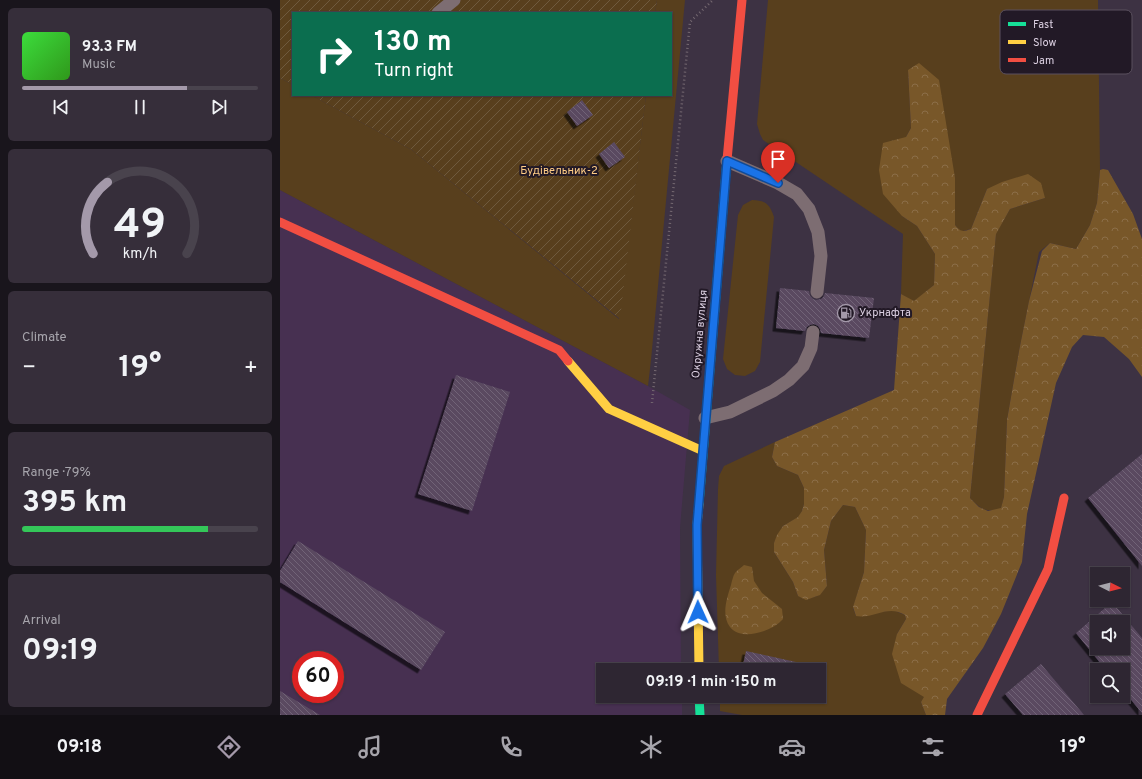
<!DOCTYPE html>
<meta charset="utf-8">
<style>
body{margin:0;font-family:Overpass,sans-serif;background:#362e3a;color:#f1f3f6;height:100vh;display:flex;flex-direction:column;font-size:15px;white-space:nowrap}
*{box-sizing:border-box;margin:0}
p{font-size:13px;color:#a7a5ac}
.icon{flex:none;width:22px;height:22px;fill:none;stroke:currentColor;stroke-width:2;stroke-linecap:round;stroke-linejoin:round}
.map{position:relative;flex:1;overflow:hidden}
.panel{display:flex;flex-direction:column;gap:8px;padding:8px;background:#19151c;width:280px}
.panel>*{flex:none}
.top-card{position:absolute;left:12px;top:12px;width:380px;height:84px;border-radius:0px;box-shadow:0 1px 3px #0004,0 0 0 1px #49434d;background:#0b6e4f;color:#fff;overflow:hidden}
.needle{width:26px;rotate:96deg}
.controls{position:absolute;left:810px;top:567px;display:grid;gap:8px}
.controls a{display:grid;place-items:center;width:40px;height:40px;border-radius:0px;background:#2e2632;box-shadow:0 1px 3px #0004,0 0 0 1px #49434d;font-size:20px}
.speed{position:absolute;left:12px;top:651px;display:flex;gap:8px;font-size:20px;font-weight:700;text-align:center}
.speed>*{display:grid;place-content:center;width:52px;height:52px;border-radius:50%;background:#2e2632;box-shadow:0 1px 3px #0004,0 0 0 1px #49434d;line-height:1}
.speed .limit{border:6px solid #d22;background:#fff;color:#111}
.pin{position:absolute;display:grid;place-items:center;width:34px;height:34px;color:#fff;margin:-41px -17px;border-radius:50% 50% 50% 0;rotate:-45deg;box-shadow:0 0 4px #0007}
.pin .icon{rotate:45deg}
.me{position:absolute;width:44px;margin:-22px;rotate:359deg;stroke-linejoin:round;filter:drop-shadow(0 0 3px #0008)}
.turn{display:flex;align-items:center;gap:14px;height:84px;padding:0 16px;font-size:18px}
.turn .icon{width:52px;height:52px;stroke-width:2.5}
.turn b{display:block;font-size:28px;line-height:34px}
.big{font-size:30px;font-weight:700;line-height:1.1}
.panel .card{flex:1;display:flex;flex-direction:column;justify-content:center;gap:6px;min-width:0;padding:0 14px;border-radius:6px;background:#362e3a}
.panel .dial{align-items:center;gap:0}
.dial svg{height:104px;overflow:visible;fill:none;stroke:#49434d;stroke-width:7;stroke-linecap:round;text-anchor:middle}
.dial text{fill:#f1f3f6;stroke:none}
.song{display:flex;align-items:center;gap:12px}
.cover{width:48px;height:48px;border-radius:6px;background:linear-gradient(135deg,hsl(120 70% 55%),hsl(110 70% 35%))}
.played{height:4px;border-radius:2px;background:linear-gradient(90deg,#a499aa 70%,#49434d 70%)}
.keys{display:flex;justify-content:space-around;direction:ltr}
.heat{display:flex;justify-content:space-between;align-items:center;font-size:22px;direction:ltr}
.charge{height:6px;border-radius:3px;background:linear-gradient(90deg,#34c759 79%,#49434d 0)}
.trip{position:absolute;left:316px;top:663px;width:230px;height:40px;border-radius:0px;background:#2e2632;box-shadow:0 1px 3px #0004,0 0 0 1px #49434d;font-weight:700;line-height:40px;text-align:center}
.tab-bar{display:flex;height:64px;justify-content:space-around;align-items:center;background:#120f14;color:#a7a5ac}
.tab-bar .icon{width:28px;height:28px}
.tab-bar .selected{color:#a499aa}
.tab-bar b{font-size:18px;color:#f1f3f6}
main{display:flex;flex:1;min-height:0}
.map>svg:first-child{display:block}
.built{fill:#473051;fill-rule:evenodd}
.grass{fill:#583f1d}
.forest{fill:url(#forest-crowns)}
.garden{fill:url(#garden-furrows)}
.building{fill:url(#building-back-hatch);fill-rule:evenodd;filter:url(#shadow)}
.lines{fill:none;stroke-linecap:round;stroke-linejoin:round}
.path{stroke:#756971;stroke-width:2.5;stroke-dasharray:1 3;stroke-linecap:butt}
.lane{stroke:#7d6d72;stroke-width:13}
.fast{stroke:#16e098;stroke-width:9}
.slow{stroke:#ffcf43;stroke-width:9}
.jam{stroke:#f24e42;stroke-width:9}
.route-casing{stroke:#114b97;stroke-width:10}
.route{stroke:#1a73e8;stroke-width:7}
.labels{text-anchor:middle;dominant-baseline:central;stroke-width:4;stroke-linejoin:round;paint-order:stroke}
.park-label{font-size:11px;fill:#fecc86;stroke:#221926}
.poi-label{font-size:11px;fill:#dcd0e2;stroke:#221926;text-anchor:start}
.street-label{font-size:11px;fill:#dcd0e2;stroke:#221926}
.key{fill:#221926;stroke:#5a505e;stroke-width:1}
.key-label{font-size:11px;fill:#dcd0e2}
</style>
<main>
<section class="panel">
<div class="card">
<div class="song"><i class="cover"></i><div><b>93.3 FM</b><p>Music</p></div></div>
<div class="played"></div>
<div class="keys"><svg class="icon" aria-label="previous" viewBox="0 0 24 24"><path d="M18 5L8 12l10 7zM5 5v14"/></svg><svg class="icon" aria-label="pause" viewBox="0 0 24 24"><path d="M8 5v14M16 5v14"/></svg><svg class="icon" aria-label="next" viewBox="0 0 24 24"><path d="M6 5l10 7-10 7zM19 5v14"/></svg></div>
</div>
<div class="card dial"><svg viewBox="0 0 100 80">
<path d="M14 69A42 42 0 1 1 86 69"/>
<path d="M14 69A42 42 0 0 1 25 14" stroke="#a499aa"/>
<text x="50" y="56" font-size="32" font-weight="700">49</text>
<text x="50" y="72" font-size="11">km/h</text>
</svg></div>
<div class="card"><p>Climate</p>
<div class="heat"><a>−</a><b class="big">19°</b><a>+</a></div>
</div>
<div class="card"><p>Range · 79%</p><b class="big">395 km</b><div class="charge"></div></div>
<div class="card"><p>Arrival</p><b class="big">09:19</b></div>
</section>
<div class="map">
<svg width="862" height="715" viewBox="0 0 862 715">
<defs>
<pattern id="forest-crowns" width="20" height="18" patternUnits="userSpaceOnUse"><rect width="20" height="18" fill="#785729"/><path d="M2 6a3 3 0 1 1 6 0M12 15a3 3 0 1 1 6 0" fill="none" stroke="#8b6e48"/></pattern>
<pattern id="garden-furrows" width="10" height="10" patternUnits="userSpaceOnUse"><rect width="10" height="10" fill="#583f1d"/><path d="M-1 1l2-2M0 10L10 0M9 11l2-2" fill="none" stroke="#6f5a3e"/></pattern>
<pattern id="building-back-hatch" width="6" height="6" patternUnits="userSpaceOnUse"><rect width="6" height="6" fill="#5a4a61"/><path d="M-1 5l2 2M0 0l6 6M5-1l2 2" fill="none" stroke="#716377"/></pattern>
<filter id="shadow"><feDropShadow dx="-3.5" dy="3.5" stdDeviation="0" flood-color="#0009"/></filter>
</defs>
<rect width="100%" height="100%" fill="#3d3243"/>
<path class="built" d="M0 190 368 386 410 410 400 528 401 670H323V696H402V715H0ZM21 660H55V694H21Z"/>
<g class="grass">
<path d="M377 0H405L371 360 368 386 0 190V78L13 85V95H31L132 150 339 319 366 95H391V13H375Z"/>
<path d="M488 0H818L820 170 817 203 810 225 796 249 770 243 759 252 739 351 727 420 724 497 721 509C704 512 702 510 690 498L716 233 730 209 765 198 707 189 691 229 683 231H680L675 225V178L628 70 631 128 626 137 622 216 637 226 655 254 654 285 634 302 621 294 623 234 483 140 480 134 477 124Z"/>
<path d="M472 200C486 201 489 203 494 217L480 362 475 371 465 376 455 375 447 369 443 359 458 215 463 205Z"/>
<path d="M495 442 492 457 497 466 518 475 524 488V504L522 511 519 517 503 526 494 543V552L513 582 518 596C534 598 536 600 547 586L544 550 551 521 563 505 575 507 586 530 584 572 573 608 576 616 613 610 625 615 626 619 617 634 645 697 641 702 646 715H462L440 711V696H539V670H439L436 575 438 489 439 476 444 466Z"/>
</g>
<g class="forest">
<path d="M639 63 659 80 675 178V225C681 232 682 232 691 229L707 189 722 182 748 174 761 183 765 198 730 209 716 234 690 498 699 507 708 511 721 508 724 497 727 420 739 351 749 301 762 251 770 243 796 249 810 225 817 203 820 170 823 169 828 170 853 214 862 239V377L849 359 824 337 803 335 792 347 776 383 747 514 742 562 721 614 703 648 667 699 665 715H646L641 702 644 697 621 683 612 654 617 634 626 619 625 615C608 604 594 619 576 616L573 607 584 572 586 530 575 507 563 505 551 521 544 550 547 586 540 595 526 600 518 596 513 582 494 552V543L497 535 503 526 518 517 522 511 524 504V488L518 475 497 466 492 457 495 442 614 390 621 294 634 301 654 285 655 254 637 226 622 216 603 194 599 170 603 143 626 137 631 128 628 70Z"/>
<path d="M464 565 472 567 474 581 482 593 502 609 503 619C493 631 461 642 450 627 441 615 447 598 451 585 452 581 453 576 455 573 457 570 462 567 464 565Z"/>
</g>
<g class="garden">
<path d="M0 0H377L375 13H13V85L0 78Z"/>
<path d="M31 95H366L340 319 132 150Z"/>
</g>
<g class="building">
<path d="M302 100 313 115 297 126 287 112Z"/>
<path d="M334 142 345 157 329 168 319 154Z"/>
<path d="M500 288 529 291 530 296 533 299 536 300 541 299 544 296 545 293 594 298 589 338 541 333 540 329 538 326 534 324 530 325 527 327 525 331 496 328Z"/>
<path d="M176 375 230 392 192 511 138 494Z"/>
<path d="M862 454V566L808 498Z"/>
<path d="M18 541 165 632 141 670 0 582V571Z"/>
<path d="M832 602 862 638V713L843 690V670H826L796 633ZM817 622H843V648H817Z"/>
<path d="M466 651 516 662 515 670H462Z"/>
<path d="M761 664 804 715H743L725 694Z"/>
<path d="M0 691 40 715H0Z"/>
</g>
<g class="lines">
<path class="path" d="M372 403 410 22 433 0"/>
<g class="lane">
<path d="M158 13 174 0"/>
<path d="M447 161 498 183 517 194 529 209 538 232 541 256 537 292"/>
<path d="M425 418 450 412 493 391 509 380 523 366 531 348 533 332"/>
</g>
<g class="fast">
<path d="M419 504 447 160"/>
<path d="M419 696 420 715"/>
</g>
<g class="slow">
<path d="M288 361 329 409 423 451"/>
<path d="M419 504 417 525 419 670"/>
</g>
<g class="jam">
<path d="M447 160 462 0"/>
<path d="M0 222 279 350 288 361"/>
<path d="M697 715 768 569 784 498"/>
</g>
</g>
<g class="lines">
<g class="route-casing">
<path id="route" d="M418 612 417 525 447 161 498 183"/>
</g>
<use href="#route" class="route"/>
</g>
<defs>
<g id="fuel-ring" transform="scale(0.9)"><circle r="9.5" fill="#221926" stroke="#a499aa" stroke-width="1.5"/><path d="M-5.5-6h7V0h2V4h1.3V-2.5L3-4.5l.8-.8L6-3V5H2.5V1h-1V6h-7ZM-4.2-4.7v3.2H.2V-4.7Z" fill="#a499aa"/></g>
</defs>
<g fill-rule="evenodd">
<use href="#fuel-ring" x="566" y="313"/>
</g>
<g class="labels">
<g class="park-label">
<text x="279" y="171">Будівельник-2</text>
</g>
<g class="poi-label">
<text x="579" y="313">Укрнафта</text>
</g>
<g class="street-label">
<text transform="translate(420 334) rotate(-85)">Окружна вулиця</text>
</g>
</g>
<rect x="720" y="10" width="132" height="64" rx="6" class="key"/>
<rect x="728" y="22" width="18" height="4" fill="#16e098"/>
<rect x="728" y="40" width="18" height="4" fill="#ffcf43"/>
<rect x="728" y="58" width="18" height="4" fill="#f24e42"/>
<g class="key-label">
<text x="753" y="28">Fast</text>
<text x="753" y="46">Slow</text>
<text x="753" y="64">Jam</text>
</g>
</svg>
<div class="controls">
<a><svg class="needle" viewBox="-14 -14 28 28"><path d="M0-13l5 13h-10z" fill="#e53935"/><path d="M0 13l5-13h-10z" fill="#a7a5ac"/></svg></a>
<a><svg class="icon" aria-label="sound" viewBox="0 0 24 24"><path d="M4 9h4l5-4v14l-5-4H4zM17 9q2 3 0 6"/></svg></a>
<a><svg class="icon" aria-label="search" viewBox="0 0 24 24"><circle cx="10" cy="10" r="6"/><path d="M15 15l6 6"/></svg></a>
</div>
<div class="speed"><div class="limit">60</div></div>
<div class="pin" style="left:498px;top:183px;background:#d93025"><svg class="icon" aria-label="arrive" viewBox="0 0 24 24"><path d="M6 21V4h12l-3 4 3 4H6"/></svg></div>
<svg class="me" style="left:418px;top:612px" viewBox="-20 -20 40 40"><path d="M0-17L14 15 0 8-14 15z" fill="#1a73e8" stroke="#fff" stroke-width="4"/></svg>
<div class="trip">09:19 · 1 min · 150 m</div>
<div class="top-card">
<div class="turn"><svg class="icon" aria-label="right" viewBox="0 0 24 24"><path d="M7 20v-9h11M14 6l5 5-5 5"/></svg><div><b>130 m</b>Turn right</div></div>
</div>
</div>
</main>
<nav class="tab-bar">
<b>09:18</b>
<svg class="icon selected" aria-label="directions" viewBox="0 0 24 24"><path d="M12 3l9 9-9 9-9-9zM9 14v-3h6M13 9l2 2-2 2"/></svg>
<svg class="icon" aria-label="music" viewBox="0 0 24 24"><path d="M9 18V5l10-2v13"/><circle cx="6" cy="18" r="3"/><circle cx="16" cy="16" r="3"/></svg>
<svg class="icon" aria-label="phone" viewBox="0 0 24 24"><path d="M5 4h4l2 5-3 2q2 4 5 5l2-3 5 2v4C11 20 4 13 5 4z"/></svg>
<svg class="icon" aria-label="climate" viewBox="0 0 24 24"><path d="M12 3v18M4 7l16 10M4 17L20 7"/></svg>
<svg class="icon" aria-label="car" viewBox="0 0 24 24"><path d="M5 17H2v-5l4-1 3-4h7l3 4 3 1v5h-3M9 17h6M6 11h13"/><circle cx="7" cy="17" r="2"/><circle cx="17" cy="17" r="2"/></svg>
<svg class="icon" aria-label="filters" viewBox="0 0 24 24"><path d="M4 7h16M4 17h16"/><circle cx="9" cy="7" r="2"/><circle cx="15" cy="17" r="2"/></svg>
<b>19°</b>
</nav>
